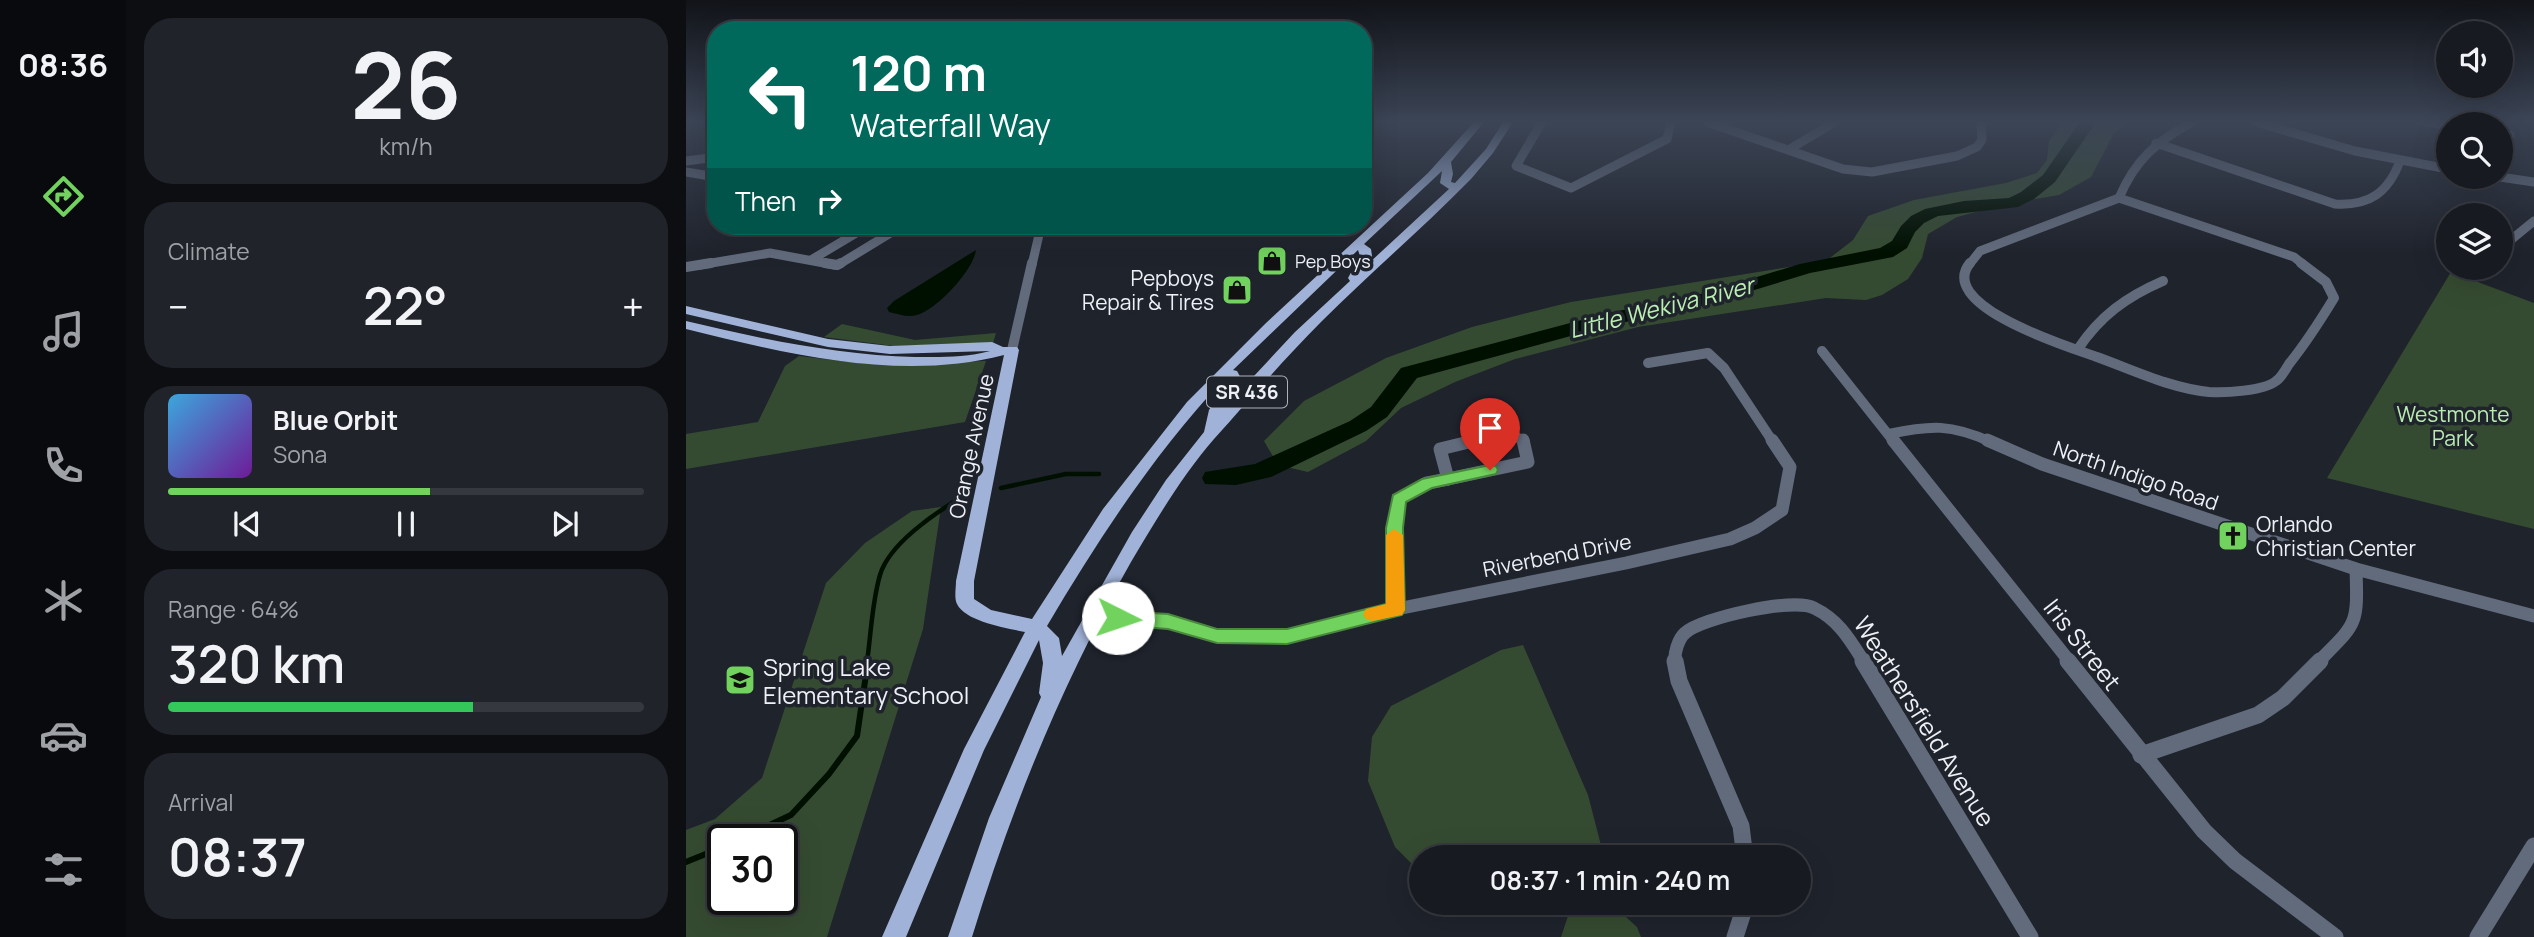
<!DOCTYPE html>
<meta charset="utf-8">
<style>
body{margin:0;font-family:Manrope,sans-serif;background:#20232a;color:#f1f3f6;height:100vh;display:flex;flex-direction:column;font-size:26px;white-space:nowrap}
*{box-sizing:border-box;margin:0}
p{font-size:23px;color:#9ea1a5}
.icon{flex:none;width:38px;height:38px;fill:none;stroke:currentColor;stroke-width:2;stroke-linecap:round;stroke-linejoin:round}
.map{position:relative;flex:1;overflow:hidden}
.drawer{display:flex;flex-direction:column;gap:18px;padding:18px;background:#0d0e12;width:560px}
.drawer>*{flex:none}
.top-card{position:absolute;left:21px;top:21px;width:665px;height:214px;border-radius:28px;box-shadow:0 7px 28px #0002,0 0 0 2px #36383f;background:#00695c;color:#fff;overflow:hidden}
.fabs{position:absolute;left:1750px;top:21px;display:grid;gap:14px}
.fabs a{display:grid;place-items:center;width:77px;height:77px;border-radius:50%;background:#171a21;box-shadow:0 7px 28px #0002,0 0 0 2px #36383f;font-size:35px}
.speed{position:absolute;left:21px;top:824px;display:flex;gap:14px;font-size:35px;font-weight:700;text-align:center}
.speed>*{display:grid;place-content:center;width:91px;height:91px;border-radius:50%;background:#171a21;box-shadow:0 7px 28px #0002,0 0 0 2px #36383f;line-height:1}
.speed .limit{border:4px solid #111;border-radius:10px;background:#fff;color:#111}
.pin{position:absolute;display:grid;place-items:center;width:60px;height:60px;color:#fff;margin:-72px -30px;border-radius:50% 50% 50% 0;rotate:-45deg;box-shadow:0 0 7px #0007}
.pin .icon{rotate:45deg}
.me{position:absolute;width:77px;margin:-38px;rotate:94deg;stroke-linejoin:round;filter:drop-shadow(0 0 5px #0008)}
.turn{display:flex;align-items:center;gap:24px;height:147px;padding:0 28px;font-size:32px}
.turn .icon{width:91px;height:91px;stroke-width:2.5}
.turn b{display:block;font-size:49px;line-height:60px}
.then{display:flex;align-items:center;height:66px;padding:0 28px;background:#0003;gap:14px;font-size:26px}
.big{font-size:52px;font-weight:600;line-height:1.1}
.drawer .widget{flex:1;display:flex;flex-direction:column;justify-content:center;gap:10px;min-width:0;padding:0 24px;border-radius:28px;background:#20232a}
.drawer .dial{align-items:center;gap:0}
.dial b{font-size:91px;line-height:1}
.song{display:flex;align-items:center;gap:21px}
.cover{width:84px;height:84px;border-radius:10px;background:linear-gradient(135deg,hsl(200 70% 55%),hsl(280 70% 35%))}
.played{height:7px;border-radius:4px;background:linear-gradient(90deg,#71d25e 55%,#36383f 55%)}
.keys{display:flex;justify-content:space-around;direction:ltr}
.heat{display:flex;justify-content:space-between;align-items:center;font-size:38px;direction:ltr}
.charge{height:10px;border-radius:5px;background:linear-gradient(90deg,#34c759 64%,#36383f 0)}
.trip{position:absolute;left:723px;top:845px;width:402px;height:70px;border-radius:35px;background:#171a21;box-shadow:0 7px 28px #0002,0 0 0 2px #36383f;font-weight:600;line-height:70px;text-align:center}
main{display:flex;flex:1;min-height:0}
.tab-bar{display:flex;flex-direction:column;width:126px;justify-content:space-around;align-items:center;background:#090a0d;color:#9ea1a5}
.tab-bar .icon{width:49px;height:49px}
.tab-bar .current{color:#71d25e}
.tab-bar b{font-size:32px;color:#f1f3f6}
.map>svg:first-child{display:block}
.green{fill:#354b31;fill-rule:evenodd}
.water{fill:#001000}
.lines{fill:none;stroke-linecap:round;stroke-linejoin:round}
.stream-far1{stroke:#001000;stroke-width:4.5}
.stream{stroke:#001000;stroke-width:6}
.river{fill:#001000;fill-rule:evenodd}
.minor-far3{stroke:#626b7c;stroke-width:9}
.minor-far2{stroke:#626b7c;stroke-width:10}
.minor-far1{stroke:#626b7c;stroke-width:13}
.minor{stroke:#626b7c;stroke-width:17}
.major{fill:#a0b2d7;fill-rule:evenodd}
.route{fill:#71d25e;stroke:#49883d;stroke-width:2}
.slow{fill:#f59e0b}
.labels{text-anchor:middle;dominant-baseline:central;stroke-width:7;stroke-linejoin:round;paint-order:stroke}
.far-poi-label{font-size:18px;fill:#eef0f6;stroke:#1f232c;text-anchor:start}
.shield{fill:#1f232c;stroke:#b0b2b9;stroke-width:2}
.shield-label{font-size:19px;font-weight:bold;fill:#eef0f6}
.poi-label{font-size:21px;fill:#eef0f6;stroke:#1f232c;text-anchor:end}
.park-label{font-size:21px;fill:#b8ebae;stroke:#1f232c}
.street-label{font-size:21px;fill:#eef0f6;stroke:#1f232c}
.water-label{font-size:23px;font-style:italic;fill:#bcefb2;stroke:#1f232c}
.near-street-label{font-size:24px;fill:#eef0f6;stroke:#1f232c}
.near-poi-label{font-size:24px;fill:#eef0f6;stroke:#1f232c;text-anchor:start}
</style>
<main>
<nav class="tab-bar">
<b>08:36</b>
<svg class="icon current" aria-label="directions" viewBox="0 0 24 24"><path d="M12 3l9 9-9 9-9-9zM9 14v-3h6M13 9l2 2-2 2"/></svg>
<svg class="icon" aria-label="music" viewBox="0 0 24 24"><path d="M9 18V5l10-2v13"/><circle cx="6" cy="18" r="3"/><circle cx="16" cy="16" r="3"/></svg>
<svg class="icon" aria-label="phone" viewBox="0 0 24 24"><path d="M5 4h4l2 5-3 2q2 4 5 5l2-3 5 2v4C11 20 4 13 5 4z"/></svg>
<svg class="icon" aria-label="climate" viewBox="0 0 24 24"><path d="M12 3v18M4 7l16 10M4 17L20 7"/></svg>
<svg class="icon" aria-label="car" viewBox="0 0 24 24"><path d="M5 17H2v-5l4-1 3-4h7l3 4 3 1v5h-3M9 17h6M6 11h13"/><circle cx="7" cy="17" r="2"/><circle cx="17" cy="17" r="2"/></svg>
<svg class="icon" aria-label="filters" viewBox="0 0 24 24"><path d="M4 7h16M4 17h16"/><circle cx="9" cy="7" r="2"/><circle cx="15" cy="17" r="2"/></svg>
</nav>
<section class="drawer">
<div class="widget dial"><b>26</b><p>km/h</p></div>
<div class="widget"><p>Climate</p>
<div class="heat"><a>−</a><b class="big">22°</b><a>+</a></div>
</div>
<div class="widget">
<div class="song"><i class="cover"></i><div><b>Blue Orbit</b><p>Sona</p></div></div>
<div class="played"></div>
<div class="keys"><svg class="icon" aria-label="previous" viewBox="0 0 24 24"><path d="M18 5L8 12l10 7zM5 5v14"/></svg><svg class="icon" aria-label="pause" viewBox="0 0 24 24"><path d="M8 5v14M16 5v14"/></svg><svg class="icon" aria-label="next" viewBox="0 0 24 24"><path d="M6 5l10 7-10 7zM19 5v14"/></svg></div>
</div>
<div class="widget"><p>Range · 64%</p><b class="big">320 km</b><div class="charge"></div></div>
<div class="widget"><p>Arrival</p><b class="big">08:37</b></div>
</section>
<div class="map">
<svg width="1848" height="937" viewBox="0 0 1848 937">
<rect width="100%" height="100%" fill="#1f232c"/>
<g class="green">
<path d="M1377 122H1440L1427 135 1405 177 1373 195 1320 204 1271 217 1242 234 1236 258 1222 279 1196 295 1180 300 1140 298 952 327 829 359 769 382 715 408 680 441 622 472 592 465 578 441 618 401 700 358 786 327 885 302 1140 261 1167 240 1182 216 1228 200 1320 183 1351 173 1361 160 1363 141Z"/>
<path d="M1765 272 1848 303V529L1641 478Z"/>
<path d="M156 324 229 340 310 333 307 343 208 346 138 337Z"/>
<path d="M113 356 181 364 300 361 279 422 0 469V434L72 422 99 366Z"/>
<path d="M255 507 237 629 141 937H0V830L29 819 76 778 140 583 179 543 226 511ZM37 840H96V900H37Z"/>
<path d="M837 645 902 795 918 857 735 858V873L709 847 682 781 686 737 705 706 815 650Z"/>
<path d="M881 903H929L930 908 951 927 955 937H875L884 910Z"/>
</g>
<path class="water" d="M290 250C288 269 251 310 231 315 222 318 212 314 203 312L201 308 208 301Z"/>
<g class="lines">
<g class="stream-far1">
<path d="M315 488 380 474H413"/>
<path d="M181 662C185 634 186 602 194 575 203 544 249 513 276 497"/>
</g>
<g class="stream">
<path d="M52 840 105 815 143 774 171 736 182 661"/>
<path d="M0 862 37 847"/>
</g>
<path class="river" d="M1394 122H1410L1369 182 1348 199 1332 207 1252 216 1238 223 1229 232 1221 248 1207 257 1124 273 1019 305 925 325 731 378 701 417 680 431 585 477 550 485 519 484 516 478 519 472 569 464 664 421 685 407 715 368 922 313 1008 296 1114 264 1194 248 1206 241 1215 226 1225 216 1239 209 1278 201 1323 198 1335 192 1357 175Z"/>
<g class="minor-far3">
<path d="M856 122 830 166 885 188 981 139 985 122"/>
<path d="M1021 122 1157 169 1186 172 1271 156 1291 147 1296 140 1295 125 1298 122"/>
<path d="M1570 122 1669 151 1762 169"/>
<path d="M1740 122 1762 125"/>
<path d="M1815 134 1824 135"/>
<path d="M1470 143 1649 204C1683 206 1702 193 1714 161"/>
<path d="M1102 150 1149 122"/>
<path d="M0 161 30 157"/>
<path d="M0 172 30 177"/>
<path d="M1814 177 1848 182"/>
<path d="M1433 198C1449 160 1471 141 1506 122"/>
<path d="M1815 248 1848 221"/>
<path d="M125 260 182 226"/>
<path d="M14 265 84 253 149 265"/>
<path d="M152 265 216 226"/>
<path d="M346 265 355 226"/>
<path d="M1283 265 1294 251 1433 198 1608 257 1618 265"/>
</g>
<g class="minor-far2">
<path d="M139 263 151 265 155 263"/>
<path d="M1284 263C1249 306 1386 348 1411 357 1447 370 1484 388 1523 392 1538 393 1578 391 1590 381 1595 378 1600 369 1603 364 1620 343 1634 321 1648 298L1640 282 1615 263"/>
<path d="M0 267 25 263"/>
<path d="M1392 349C1414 316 1440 297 1477 281"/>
<path d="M326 350 346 263"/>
<path d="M1136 351 1208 442"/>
<path d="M962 363 1022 353 1038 368 1087 442"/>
<path d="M1203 434C1245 425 1265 424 1305 442"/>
<path d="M784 442 822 432 839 442"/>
</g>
<g class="minor-far1">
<path d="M1207 440 1384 662"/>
<path d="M1301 440 1356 464 1670 569 1848 616"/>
<path d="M762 479 754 449 791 440"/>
<path d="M762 479 842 462 837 440"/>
<path d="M710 610 708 528 713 499 741 483 762 479"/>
<path d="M406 616 482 622 531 636H601L681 615 940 563 1044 539 1069 528 1096 510 1104 467 1086 440"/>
<path d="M989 662C988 654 992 639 999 633 1015 618 1108 597 1128 608 1153 620 1164 640 1178 662"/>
<path d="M1632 662C1671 623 1672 626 1670 569"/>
</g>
<g class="minor">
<path d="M989 661 993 681 1055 826 1059 858"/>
<path d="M1177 661 1344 937"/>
<path d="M1382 661 1518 831 1549 861 1649 937"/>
<path d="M1455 755 1572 715 1597 698 1634 661"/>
<path d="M1049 937 1060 903"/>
<path d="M1792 937 1848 846"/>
</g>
<path class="major" d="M788 122H798L765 162 767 174 765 182 769 183 800 149 817 122H827L807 153 785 179C737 228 684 273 635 322 598 359 563 400 528 439 496 476 470 520 445 562 377 681 326 806 286 937H262L303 818 355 697 353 693 357 663 353 640 298 750 220 937H196L278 749 339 632C321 628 280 622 271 604 268 598 270 588 270 581L318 355C214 382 102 354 0 329V321C75 339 151 355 229 357 254 357 279 358 304 351L204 354 142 347 0 314V306L142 339 204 346 306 342 317 347H331L333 350 288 581V599L305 610 346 619 417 509 501 402 580 323 742 173ZM756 171 754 183 763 189 682 264 686 256 685 249 678 244ZM672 250 674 256 662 278 664 281 609 332 540 406 556 380 551 371 547 370ZM540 377 542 380 523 410 518 432 480 480 446 532 376 656 373 638 361 626C413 538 470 451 540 377Z"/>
</g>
<linearGradient id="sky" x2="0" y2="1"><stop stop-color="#111318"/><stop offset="0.48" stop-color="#3c4556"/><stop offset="1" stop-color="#3c4556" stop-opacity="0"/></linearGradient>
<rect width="1848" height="253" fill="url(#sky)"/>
<path class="route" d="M804 465 810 466 812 470 810 474 746 488 720 502 717 528 719 610 716 615 601 644 531 643 482 629 432 625 425 623 423 618 425 613 432 611 482 614 531 629H601L700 604V528L707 495 736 479Z"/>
<path class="slow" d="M708 529 717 535 719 610 716 615 686 621 680 619 677 614 680 609 700 604V535Z"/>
<defs>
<g id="shop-square" transform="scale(1.575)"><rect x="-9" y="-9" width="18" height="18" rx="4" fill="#71d25e" stroke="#1f232c"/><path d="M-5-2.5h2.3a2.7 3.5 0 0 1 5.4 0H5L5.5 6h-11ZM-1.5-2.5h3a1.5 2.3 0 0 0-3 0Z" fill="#111"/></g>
<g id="church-square" transform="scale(1.575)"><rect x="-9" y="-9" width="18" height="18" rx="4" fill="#71d25e" stroke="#1f232c"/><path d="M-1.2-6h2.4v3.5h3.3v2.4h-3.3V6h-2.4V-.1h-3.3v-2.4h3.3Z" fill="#111"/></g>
<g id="school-square" transform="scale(1.575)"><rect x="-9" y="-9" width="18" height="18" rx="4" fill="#71d25e" stroke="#1f232c"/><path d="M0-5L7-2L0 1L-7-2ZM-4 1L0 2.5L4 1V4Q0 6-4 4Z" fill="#111"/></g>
</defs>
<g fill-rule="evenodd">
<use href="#shop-square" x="586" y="261"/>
<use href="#shop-square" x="551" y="290"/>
<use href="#church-square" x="1547" y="536"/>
<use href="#school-square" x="54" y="680"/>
</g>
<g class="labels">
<g class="far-poi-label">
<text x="609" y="261">Pep Boys</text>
</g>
<rect class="shield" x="521" y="376.5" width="80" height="31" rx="5"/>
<g class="shield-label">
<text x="561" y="392">SR 436</text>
</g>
<g class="poi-label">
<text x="528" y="278">Pepboys<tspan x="528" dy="24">Repair &amp; Tires</tspan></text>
<text x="1570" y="524" text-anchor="start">Orlando<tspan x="1570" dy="24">Christian Center</tspan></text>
</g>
<g class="park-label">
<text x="1767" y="414">Westmonte<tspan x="1767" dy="24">Park</tspan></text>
</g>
<g class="street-label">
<text transform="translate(285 446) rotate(-78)">Orange Avenue</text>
<text transform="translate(1450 475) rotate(19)">North Indigo Road</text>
<text transform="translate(871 555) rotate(-11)">Riverbend Drive</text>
</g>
<g class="water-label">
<text transform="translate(975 307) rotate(-14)">Little Wekiva River</text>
</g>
<g class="near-street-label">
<text transform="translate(1397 644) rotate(52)">Iris Street</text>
<text transform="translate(1239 721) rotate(58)">Weathersfield Avenue</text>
</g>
<g class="near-poi-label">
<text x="77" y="666">Spring Lake<tspan x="77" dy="28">Elementary School</tspan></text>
</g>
</g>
</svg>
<div class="fabs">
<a><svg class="icon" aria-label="sound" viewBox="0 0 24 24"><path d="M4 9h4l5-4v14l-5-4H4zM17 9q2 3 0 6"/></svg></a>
<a><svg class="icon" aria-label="search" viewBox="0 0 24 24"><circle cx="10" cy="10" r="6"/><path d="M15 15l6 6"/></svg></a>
<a><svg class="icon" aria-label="layers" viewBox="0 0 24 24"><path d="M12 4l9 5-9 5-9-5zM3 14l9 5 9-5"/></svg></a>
</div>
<div class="speed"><div class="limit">30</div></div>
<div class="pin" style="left:804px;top:470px;background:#d93025"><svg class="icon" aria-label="arrive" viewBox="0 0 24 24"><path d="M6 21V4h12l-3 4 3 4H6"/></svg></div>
<svg class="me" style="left:432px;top:618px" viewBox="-20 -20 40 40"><circle r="19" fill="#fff"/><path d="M0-13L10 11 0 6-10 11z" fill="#71d25e"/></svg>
<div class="trip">08:37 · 1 min · 240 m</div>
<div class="top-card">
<div class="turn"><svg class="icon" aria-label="left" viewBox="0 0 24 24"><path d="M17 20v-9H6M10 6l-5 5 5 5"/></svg><div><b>120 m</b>Waterfall Way</div></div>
<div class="then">Then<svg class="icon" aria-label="right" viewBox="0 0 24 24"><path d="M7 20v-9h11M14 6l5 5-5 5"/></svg></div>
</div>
</div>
</main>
